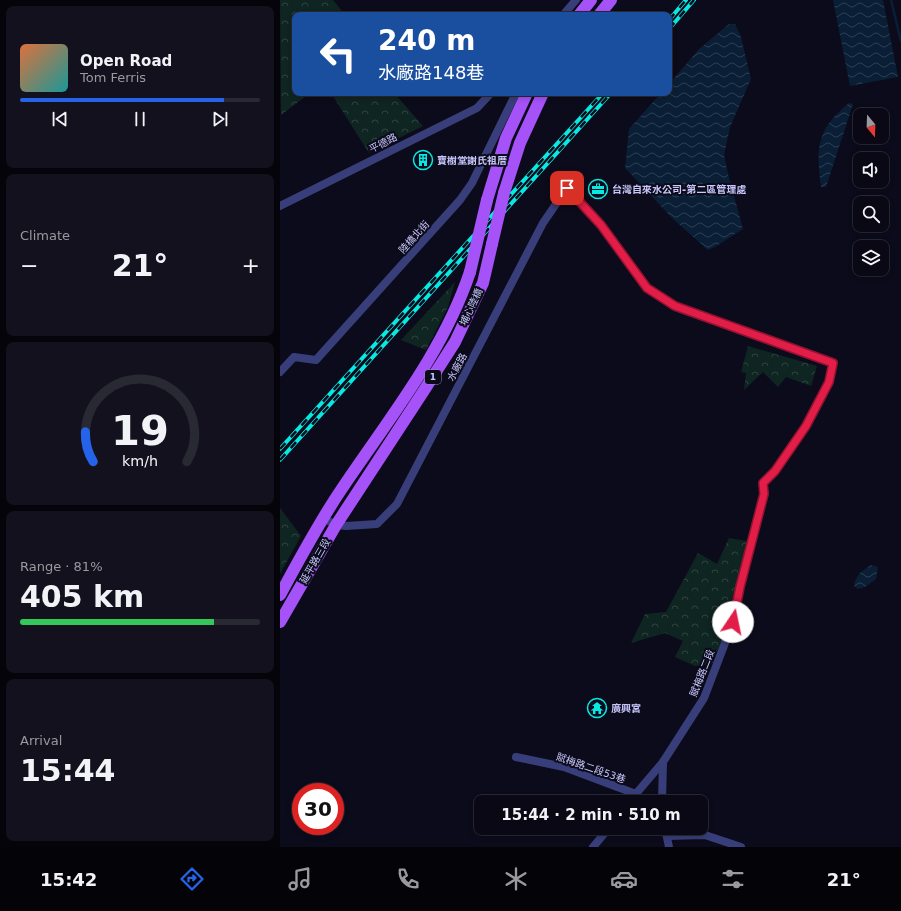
<!DOCTYPE html>
<meta charset="utf-8">
<style>
body{margin:0;font-family:"DejaVu Sans","Noto Sans TC",sans-serif;background:#12111d;color:#f1f3f6;height:100vh;display:flex;flex-direction:column;font-size:15px;white-space:nowrap}
*{box-sizing:border-box;margin:0}
p{font-size:13px;color:#999aa0}
.icon{flex:none;width:22px;height:22px;fill:none;stroke:currentColor;stroke-width:2;stroke-linecap:round;stroke-linejoin:round}
.map{position:relative;flex:1;overflow:hidden}
.panel{display:flex;flex-direction:column;gap:6px;padding:6px;background:#05040b;width:280px}
.panel>*{flex:none}
.guide{position:absolute;left:12px;top:12px;width:380px;height:84px;border-radius:8px;box-shadow:0 2px 6px #0003,0 0 0 1px #292934;background:#1a4fa0;color:#fff;overflow:hidden}
.needle{width:26px;rotate:161deg}
.buttons{position:absolute;left:573px;top:108px;display:grid;gap:8px}
.buttons a{display:grid;place-items:center;width:36px;height:36px;border-radius:8px;background:#090814;box-shadow:0 2px 6px #0003,0 0 0 1px #292934;font-size:20px}
.speed{position:absolute;left:12px;top:783px;display:flex;gap:8px;font-size:20px;font-weight:700;text-align:center}
.speed>*{display:grid;place-content:center;width:52px;height:52px;border-radius:50%;background:#090814;box-shadow:0 2px 6px #0003,0 0 0 1px #292934;line-height:1}
.speed .limit{border:6px solid #d22;background:#fff;color:#111}
.pin{position:absolute;display:grid;place-items:center;width:34px;height:34px;color:#fff;margin:-17px;border-radius:8px;box-shadow:0 2px 6px #0006}
.me{position:absolute;width:44px;margin:-22px;rotate:11deg;stroke-linejoin:round;filter:drop-shadow(0 0 3px #0008)}
.turn{display:flex;align-items:center;gap:14px;height:84px;padding:0 20px;font-size:18px}
.turn .icon{width:52px;height:52px;stroke-width:2.5}
.turn b{display:block;font-size:28px;line-height:34px}
.big{font-size:30px;font-weight:700;line-height:1.1}
.panel .widget{flex:1;display:flex;flex-direction:column;justify-content:center;gap:6px;min-width:0;padding:0 14px;border-radius:8px;background:#12111d}
.panel .dial{align-items:center;gap:0}
.dial svg{height:104px;overflow:visible;fill:none;stroke:#292934;stroke-width:7;stroke-linecap:round;text-anchor:middle}
.dial text{fill:#f1f3f6;stroke:none}
.song{display:flex;align-items:center;gap:12px}
.cover{width:48px;height:48px;border-radius:6px;background:linear-gradient(135deg,hsl(20 70% 55%),hsl(180 70% 35%))}
.played{height:4px;border-radius:2px;background:linear-gradient(90deg,#2563eb 85%,#292934 85%)}
.keys{display:flex;justify-content:space-around;direction:ltr}
.heat{display:flex;justify-content:space-between;align-items:center;font-size:22px;direction:ltr}
.charge{height:6px;border-radius:3px;background:linear-gradient(90deg,#34c759 81%,#292934 0)}
.trip{position:absolute;left:194px;top:795px;width:234px;height:40px;border-radius:8px;background:#090814;box-shadow:0 2px 6px #0003,0 0 0 1px #292934;font-weight:700;line-height:40px;text-align:center}
.tabs{display:flex;height:64px;justify-content:space-around;align-items:center;background:#040308;color:#999aa0}
.tabs .icon{width:28px;height:28px}
.tabs .active{color:#2563eb}
.tabs b{font-size:18px;color:#f1f3f6}
main{display:flex;flex:1;min-height:0}
.map>svg:first-child{display:block}
.forest{fill:url(#forest-crowns)}
.water{fill:url(#water-waves)}
.lines{fill:none;stroke-linecap:round;stroke-linejoin:round}
.stream{stroke:#0a1f36;stroke-width:2.5}
.street{stroke:#383e79;stroke-width:8}
.primary{stroke:#a652f9;stroke-width:12}
.rail-casing{stroke:#07e9e3;stroke-width:4}
.rail{stroke:#0c0b1b;stroke-width:2.5;stroke-dasharray:8;stroke-linecap:butt}
.primary-bridge{stroke:#a652f9;stroke-width:12}
.route-casing{stroke:#92132f;stroke-width:10}
.route{stroke:#e11d48;stroke-width:7}
.labels{text-anchor:middle;dominant-baseline:central;stroke-width:4;stroke-linejoin:round;paint-order:stroke}
.shield{fill:#0c0b1b;stroke:#908fb9;stroke-width:1}
.shield-label{font-size:9px;font-weight:bold;fill:#c8c8fd}
.street-label{font-size:10px;fill:#c8c8fd;stroke:#0c0b1b}
.poi-label{font-size:10px;font-weight:bold;fill:#c8c8fd;stroke:#0c0b1b;text-anchor:start}
</style>
<main>
<section class="panel">
<div class="widget">
<div class="song"><i class="cover"></i><div><b>Open Road</b><p>Tom Ferris</p></div></div>
<div class="played"></div>
<div class="keys"><svg class="icon" aria-label="previous" viewBox="0 0 24 24"><path d="M18 5L8 12l10 7zM5 5v14"/></svg><svg class="icon" aria-label="pause" viewBox="0 0 24 24"><path d="M8 5v14M16 5v14"/></svg><svg class="icon" aria-label="next" viewBox="0 0 24 24"><path d="M6 5l10 7-10 7zM19 5v14"/></svg></div>
</div>
<div class="widget"><p>Climate</p>
<div class="heat"><a>−</a><b class="big">21°</b><a>+</a></div>
</div>
<div class="widget dial"><svg viewBox="0 0 100 80">
<path d="M14 69A42 42 0 1 1 86 69"/>
<path d="M14 69A42 42 0 0 1 8 46" stroke="#2563eb"/>
<text x="50" y="56" font-size="32" font-weight="700">19</text>
<text x="50" y="72" font-size="11">km/h</text>
</svg></div>
<div class="widget"><p>Range · 81%</p><b class="big">405 km</b><div class="charge"></div></div>
<div class="widget"><p>Arrival</p><b class="big">15:44</b></div>
</section>
<div class="map">
<svg width="621" height="847" viewBox="0 0 621 847">
<defs>
<pattern id="forest-crowns" width="20" height="18" patternUnits="userSpaceOnUse"><rect width="20" height="18" fill="#0f2521"/><path d="M2 6a3 3 0 1 1 6 0M12 15a3 3 0 1 1 6 0" fill="none" stroke="#304342"/></pattern>
<pattern id="water-waves" width="16" height="10" patternUnits="userSpaceOnUse"><rect width="16" height="10" fill="#0a1f36"/><path d="M0 5q4-4 8 0t8 0" fill="none" stroke="#2c3e54"/></pattern>
</defs>
<rect width="100%" height="100%" fill="#0c0b1b"/>
<g class="forest">
<path d="M0 0H53L65 15H15V93H30L1 115Z"/>
<path d="M51 93H114L143 126 89 153Z"/>
<path d="M175 282 168 307 146 350 121 340Z"/>
<path d="M468 346 537 366 531 386 506 377 498 387 483 372 464 390 466 373 461 372Z"/>
<path d="M0 508 21 536 0 574Z"/>
<path d="M449 538 467 541 447 627 432 664 415 666 395 657 403 641 385 633 351 643 365 614 386 612 418 553 437 564Z"/>
</g>
<g class="water">
<path d="M553 0H603L618 77 570 86Z"/>
<path d="M449 24H455L461 37 471 79 450 127 444 155 448 174 463 229 435 247 428 250 393 219 345 168 349 129 381 93H389V84L419 49Z"/>
<path d="M569 103 573 104 546 187H541C536 147 536 130 569 103Z"/>
<path d="M591 565 598 567 596 579 585 587 578 589 574 586C576 574 582 571 591 565Z"/>
</g>
<g class="lines">
<path class="stream" d="M611 0 621 41"/>
<g class="street">
<path d="M283 15 296 0"/>
<path d="M0 206 197 108 211 93"/>
<path d="M0 372 14 357 36 360 180 200 192 183 236 93"/>
<path d="M43 518 56 525 66 526 97 524 117 504 263 223 287 188 321 225 367 288 395 307 553 363 549 382 526 426 495 471 483 483 484 493 460 587 453 622 424 698 383 762 349 802"/>
<path d="M236 757 284 767 356 794"/>
<path d="M382 802 383 762"/>
<path d="M385 828 389 847"/>
<path d="M387 836 425 835 461 847"/>
<path d="M313 847 329 828"/>
</g>
<g class="primary">
<path d="M299 15 311 0"/>
<path d="M319 15 331 0"/>
<path d="M224 193 240 143 263 93"/>
<path d="M207 200 226 138 247 93"/>
<path d="M0 595C19 560 38 524 61 490 107 421 163 353 190 272"/>
<path d="M0 622 56 525 143 392 175 342 203 283 212 244"/>
</g>
<g class="rail-casing">
<g id="rail">
<path d="M389 20 406 0"/>
<path d="M389 29 414 0"/>
<path d="M0 449 323 93"/>
<path d="M0 460 331 93"/>
</g>
</g>
<use href="#rail" class="rail"/>
<g class="primary-bridge">
<path d="M212 244 224 193"/>
<path d="M190 272 207 200"/>
</g>
</g>
<g class="lines">
<g class="route-casing">
<path id="route" d="M287 188 321 225 367 288 395 306 553 363 549 382 526 426 495 471 483 483 484 494 460 587 453 622"/>
</g>
<use href="#route" class="route"/>
</g>
<defs>
<g id="building-ring" transform="scale(1)"><circle r="9.5" fill="#0c0b1b" stroke="#07e9e3" stroke-width="1.5"/><path d="M-4-6H4V6H1V3H-1V6H-4ZM-2.5-4.3h1.7v1.8h-1.7ZM.8-4.3h1.7v1.8H.8ZM-2.5-1h1.7V.8h-1.7ZM.8-1h1.7V.8H.8Z" fill="#07e9e3"/></g>
<g id="office-ring" transform="scale(1)"><circle r="9.5" fill="#0c0b1b" stroke="#07e9e3" stroke-width="1.5"/><path d="M-6-3h4V-5.5h4V-3h4V5H-6ZM-1-4.5V-3h2v-1.5ZM-6 0V1H6V0Z" fill="#07e9e3"/></g>
<g id="temple-ring" transform="scale(1)"><circle r="9.5" fill="#0c0b1b" stroke="#07e9e3" stroke-width="1.5"/><path d="M0-6L5-2H3V0L6.5 2.5H4V6H1.5V3h-3V6H-4V2.5H-6.5L-3 0V-2H-5Z" fill="#07e9e3"/></g>
</defs>
<g fill-rule="evenodd">
<use href="#building-ring" x="143" y="160"/>
<use href="#office-ring" x="318" y="189"/>
<use href="#temple-ring" x="317" y="708"/>
</g>
<g class="labels">
<rect class="shield" x="145" y="370" width="16" height="14" rx="3"/>
<g class="shield-label">
<text x="153" y="377">1</text>
</g>
<g class="street-label">
<text transform="translate(103 143) rotate(-27)">平德路</text>
<text transform="translate(134 237) rotate(-48)">陸橋北街</text>
<text transform="translate(191 307) rotate(-65)">埔心陸橋</text>
<text transform="translate(177 367) rotate(-62)">水廠路</text>
<text transform="translate(35 561) rotate(-60)">延平路三段</text>
<text transform="translate(422 673) rotate(-68)">賦梅路二段</text>
<text transform="translate(311 768) rotate(19)">賦梅路二段53巷</text>
</g>
<g class="poi-label">
<text x="157" y="160">寶樹堂謝氏祖厝</text>
<text x="332" y="189">台灣自來水公司-第二區管理處</text>
<text x="331" y="708">廣興宮</text>
</g>
</g>
</svg>
<div class="buttons">
<a><svg class="needle" viewBox="-14 -14 28 28"><path d="M0-13l5 13h-10z" fill="#e53935"/><path d="M0 13l5-13h-10z" fill="#999aa0"/></svg></a>
<a><svg class="icon" aria-label="sound" viewBox="0 0 24 24"><path d="M4 9h4l5-4v14l-5-4H4zM17 9q2 3 0 6"/></svg></a>
<a><svg class="icon" aria-label="search" viewBox="0 0 24 24"><circle cx="10" cy="10" r="6"/><path d="M15 15l6 6"/></svg></a>
<a><svg class="icon" aria-label="layers" viewBox="0 0 24 24"><path d="M12 4l9 5-9 5-9-5zM3 14l9 5 9-5"/></svg></a>
</div>
<div class="speed"><div class="limit">30</div></div>
<div class="pin" style="left:287px;top:188px;background:#d93025"><svg class="icon" aria-label="arrive" viewBox="0 0 24 24"><path d="M6 21V4h12l-3 4 3 4H6"/></svg></div>
<svg class="me" style="left:453px;top:622px" viewBox="-20 -20 40 40"><circle r="19" fill="#fff"/><path d="M0-13L10 11 0 6-10 11z" fill="#e11d48"/></svg>
<div class="trip">15:44 · 2 min · 510 m</div>
<div class="guide">
<div class="turn"><svg class="icon" aria-label="left" viewBox="0 0 24 24"><path d="M17 20v-9H6M10 6l-5 5 5 5"/></svg><div><b>240 m</b>水廠路148巷</div></div>
</div>
</div>
</main>
<nav class="tabs">
<b>15:42</b>
<svg class="icon active" aria-label="directions" viewBox="0 0 24 24"><path d="M12 3l9 9-9 9-9-9zM9 14v-3h6M13 9l2 2-2 2"/></svg>
<svg class="icon" aria-label="music" viewBox="0 0 24 24"><path d="M9 18V5l10-2v13"/><circle cx="6" cy="18" r="3"/><circle cx="16" cy="16" r="3"/></svg>
<svg class="icon" aria-label="phone" viewBox="0 0 24 24"><path d="M5 4h4l2 5-3 2q2 4 5 5l2-3 5 2v4C11 20 4 13 5 4z"/></svg>
<svg class="icon" aria-label="climate" viewBox="0 0 24 24"><path d="M12 3v18M4 7l16 10M4 17L20 7"/></svg>
<svg class="icon" aria-label="car" viewBox="0 0 24 24"><path d="M5 17H2v-5l4-1 3-4h7l3 4 3 1v5h-3M9 17h6M6 11h13"/><circle cx="7" cy="17" r="2"/><circle cx="17" cy="17" r="2"/></svg>
<svg class="icon" aria-label="filters" viewBox="0 0 24 24"><path d="M4 7h16M4 17h16"/><circle cx="9" cy="7" r="2"/><circle cx="15" cy="17" r="2"/></svg>
<b>21°</b>
</nav>
